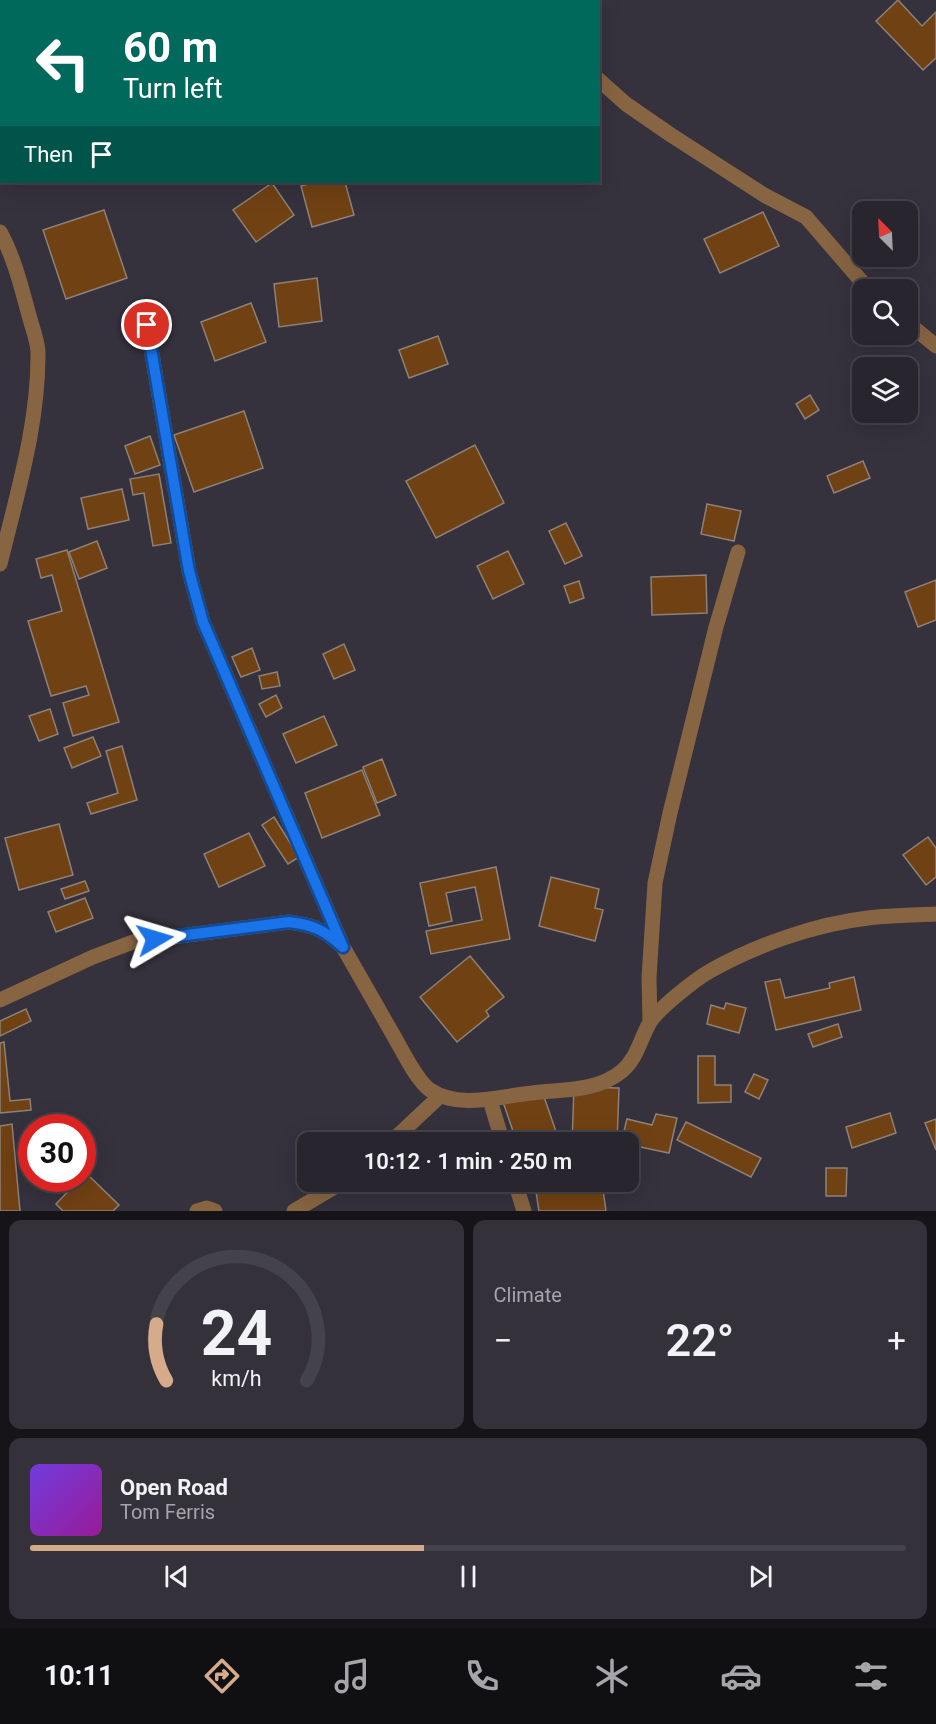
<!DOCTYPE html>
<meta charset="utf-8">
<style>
body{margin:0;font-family:Roboto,sans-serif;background:#34313a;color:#f1f3f6;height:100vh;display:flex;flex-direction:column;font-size:22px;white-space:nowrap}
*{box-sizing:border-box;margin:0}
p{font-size:20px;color:#a5a5aa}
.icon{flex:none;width:33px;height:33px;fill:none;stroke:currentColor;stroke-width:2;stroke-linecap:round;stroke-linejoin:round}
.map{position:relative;height:1211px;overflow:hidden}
.drawer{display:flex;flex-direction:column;gap:9px;padding:9px;background:#161419;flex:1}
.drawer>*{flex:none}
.hud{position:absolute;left:0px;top:0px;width:600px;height:183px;box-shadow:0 6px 24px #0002,0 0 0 2px #44424a;background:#00695c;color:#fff;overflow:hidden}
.needle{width:39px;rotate:336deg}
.tools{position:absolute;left:852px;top:201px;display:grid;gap:12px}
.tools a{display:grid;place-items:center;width:66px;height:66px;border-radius:12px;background:#28252e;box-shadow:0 6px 24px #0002,0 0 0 2px #44424a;font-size:30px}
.speed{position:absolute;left:18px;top:1114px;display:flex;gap:12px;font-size:30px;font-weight:700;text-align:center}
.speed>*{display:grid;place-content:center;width:78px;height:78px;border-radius:50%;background:#28252e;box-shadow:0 6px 24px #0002,0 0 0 2px #44424a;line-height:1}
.speed .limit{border:9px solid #d22;background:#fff;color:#111}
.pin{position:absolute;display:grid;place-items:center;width:51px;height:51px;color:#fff;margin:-26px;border:3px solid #fff;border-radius:50%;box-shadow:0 2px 6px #0007}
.me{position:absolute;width:66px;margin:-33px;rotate:83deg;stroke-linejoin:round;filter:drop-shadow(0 0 4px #0008)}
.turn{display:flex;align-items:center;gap:21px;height:126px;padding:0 24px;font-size:27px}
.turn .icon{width:78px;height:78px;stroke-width:2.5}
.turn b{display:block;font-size:42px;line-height:51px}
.then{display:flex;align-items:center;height:57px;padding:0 24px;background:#0003;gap:12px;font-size:22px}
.big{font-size:45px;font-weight:600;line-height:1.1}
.drawer .card{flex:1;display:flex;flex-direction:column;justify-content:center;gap:9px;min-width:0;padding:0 21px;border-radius:12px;background:#34313a}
.drawer .dial{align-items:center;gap:0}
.dial svg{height:156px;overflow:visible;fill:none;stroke:#44424a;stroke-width:7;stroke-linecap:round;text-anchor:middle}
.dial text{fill:#f1f3f6;stroke:none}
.song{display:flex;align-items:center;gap:18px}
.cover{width:72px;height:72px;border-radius:9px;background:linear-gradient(135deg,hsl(260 70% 55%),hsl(300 70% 35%))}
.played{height:6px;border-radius:3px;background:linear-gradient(90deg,#d6ab8b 45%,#44424a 45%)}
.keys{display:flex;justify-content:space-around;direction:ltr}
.heat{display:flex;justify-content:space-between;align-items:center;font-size:33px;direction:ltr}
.drawer .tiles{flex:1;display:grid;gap:9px;grid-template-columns:1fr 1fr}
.card:last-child{grid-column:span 2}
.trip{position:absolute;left:297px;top:1132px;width:342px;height:60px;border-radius:12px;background:#28252e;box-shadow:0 6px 24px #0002,0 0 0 2px #44424a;font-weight:600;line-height:60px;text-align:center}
.tabs{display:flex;height:96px;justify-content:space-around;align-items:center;background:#100f12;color:#a5a5aa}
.tabs .icon{width:42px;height:42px}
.tabs .selected{color:#d6ab8b}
.tabs b{font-size:27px;color:#f1f3f6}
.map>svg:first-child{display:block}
.building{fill:#704113;stroke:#8e8177;stroke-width:1.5}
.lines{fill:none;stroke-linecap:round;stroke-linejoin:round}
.minor{stroke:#876442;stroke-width:15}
.tertiary{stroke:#876442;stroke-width:15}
.route-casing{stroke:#114b97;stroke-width:15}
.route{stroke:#1a73e8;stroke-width:10}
</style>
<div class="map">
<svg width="936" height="1211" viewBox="0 0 936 1211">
<rect width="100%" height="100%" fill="#35313d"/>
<g class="building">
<path d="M898 0 922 26 936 12V58L923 70 876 21Z"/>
<path d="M316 182H345L354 215 312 227 301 186Z"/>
<path d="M272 183 294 215 256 242 233 210Z"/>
<path d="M104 210 127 278 66 299 43 230Z"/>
<path d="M763 212 779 246 720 273 704 239Z"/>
<path d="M317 278 322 321 279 327 274 284Z"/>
<path d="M251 303 266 342 215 361 201 322Z"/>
<path d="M438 336 448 364 409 378 399 350Z"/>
<path d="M810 395 819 410 805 419 796 404Z"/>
<path d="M244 411 263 468 194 492 174 435Z"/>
<path d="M150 436 160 465 135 474 125 446Z"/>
<path d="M475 445 504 503 436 538 406 481Z"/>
<path d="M863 461 870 478 834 493 827 476Z"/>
<path d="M159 474 171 543 153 546 144 493 133 495 130 479Z"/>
<path d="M122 489 129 520 88 529 81 498Z"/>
<path d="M707 504 741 511 734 541 701 534Z"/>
<path d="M566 523 582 556 565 564 549 531Z"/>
<path d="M97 541 107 568 79 579 69 552Z"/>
<path d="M67 550 119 722 73 736 63 703 89 695 86 686 51 696 28 621 62 611 52 575 41 578 36 559Z"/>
<path d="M508 551 524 584 493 599 477 566Z"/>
<path d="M706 575 707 613 652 615 651 577Z"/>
<path d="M936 580V620L918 627 905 592Z"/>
<path d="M579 581 584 598 570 603 564 586Z"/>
<path d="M344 644 355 670 334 679 323 654Z"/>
<path d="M252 648 260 670 241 677 232 657Z"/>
<path d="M277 672 280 686 262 689 259 676Z"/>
<path d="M276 695 282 708 266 717 259 704Z"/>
<path d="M50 709 58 734 39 741 29 716Z"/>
<path d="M324 716 337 745 296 763 283 734Z"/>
<path d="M93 737 101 756 72 768 64 748Z"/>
<path d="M122 746 137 800 91 814 87 803 118 793 106 751Z"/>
<path d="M382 759 396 795 377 803 363 767Z"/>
<path d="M362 770 380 815 322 838 305 793Z"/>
<path d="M274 817 299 857 288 864 262 825Z"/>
<path d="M59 824 73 875 19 890 5 838Z"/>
<path d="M249 833 265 866 219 887 204 854Z"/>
<path d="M928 837 936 848V877L926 885 903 855Z"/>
<path d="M496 867 510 939 431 954 426 931 482 920 475 887 446 893 452 921 429 926 420 883Z"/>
<path d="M551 877 599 889 595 908 603 910 595 941 539 926Z"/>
<path d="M85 881 89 891 65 899 61 889Z"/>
<path d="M85 898 93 918 56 932 48 912Z"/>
<path d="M470 956 504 997 486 1011 489 1016 457 1042 420 997Z"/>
<path d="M854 977 861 1010 776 1030 765 982 780 979 785 998 830 988 829 983Z"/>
<path d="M726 1003 746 1008 739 1033 707 1024 711 1005 724 1009Z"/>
<path d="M26 1009 31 1021 0 1036V1021Z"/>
<path d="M838 1024 842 1037 813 1047 808 1034Z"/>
<path d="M4 1042 10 1101 30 1099 31 1110 0 1113V1043Z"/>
<path d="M698 1056H715V1085H731V1102L698 1103Z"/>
<path d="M754 1074 768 1080 759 1099 745 1092Z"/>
<path d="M574 1087 619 1088 617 1143H572Z"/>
<path d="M541 1088 560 1143H517L503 1102Z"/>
<path d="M890 1113 896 1133 852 1148 846 1127Z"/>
<path d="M656 1114 677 1118 669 1153 621 1143 627 1119 652 1125Z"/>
<path d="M936 1119V1150L925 1123Z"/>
<path d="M686 1122 761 1158 751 1177 677 1140Z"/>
<path d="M12 1124 20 1211H0V1126Z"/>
<path d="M826 1168H847L846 1196H826Z"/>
<path d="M86 1173 119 1205 113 1211H63L56 1204 80 1179H82V1176Z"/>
<path d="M602 1182 606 1211H539L536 1192Z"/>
</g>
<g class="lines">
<g class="minor">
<path d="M535 0 536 2"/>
<path d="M598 79 626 104 671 135 764 195 806 217 869 290"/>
<path d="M908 323 936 346"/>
<path d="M147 325 189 571 203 622 341 942"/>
<path d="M0 1000 93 957 133 942 289 922C314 925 324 930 343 947 360 977 378 1008 395 1038 403 1052 417 1081 430 1090 460 1110 499 1096 532 1093 562 1089 597 1092 622 1071 637 1058 640 1040 649 1024 656 1010 696 979 710 971 756 945 816 924 868 918 890 915 914 915 936 914"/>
<path d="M650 1021 649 978 655 883 670 813 716 627 738 552"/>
<path d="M490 1100 503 1143"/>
<path d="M390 1143 440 1096"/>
<path d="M515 1182 524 1211"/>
<path d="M197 1211 207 1208 215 1211"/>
<path d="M294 1211 343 1182"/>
</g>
<path class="tertiary" d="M0 232C15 259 22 290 30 319 33 329 37 340 38 351 39 423 17 494 0 564"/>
</g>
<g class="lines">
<g class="route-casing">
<path id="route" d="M147 325 189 571 203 622 343 947C324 930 314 925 289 922L155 939"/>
</g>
<use href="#route" class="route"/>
</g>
</svg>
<div class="tools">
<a><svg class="needle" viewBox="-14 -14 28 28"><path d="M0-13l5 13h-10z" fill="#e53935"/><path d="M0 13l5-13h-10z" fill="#a5a5aa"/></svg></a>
<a><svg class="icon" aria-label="search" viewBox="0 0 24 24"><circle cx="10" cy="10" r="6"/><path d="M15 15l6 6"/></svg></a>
<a><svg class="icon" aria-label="layers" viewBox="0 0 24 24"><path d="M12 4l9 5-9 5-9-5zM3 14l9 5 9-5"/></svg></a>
</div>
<div class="speed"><div class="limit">30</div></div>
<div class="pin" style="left:147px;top:325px;background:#d93025"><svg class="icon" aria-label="arrive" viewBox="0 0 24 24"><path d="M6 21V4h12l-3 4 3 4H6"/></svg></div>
<svg class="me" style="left:155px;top:939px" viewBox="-20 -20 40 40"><path d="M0-17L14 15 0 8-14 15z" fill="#1a73e8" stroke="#fff" stroke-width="4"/></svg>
<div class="trip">10:12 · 1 min · 250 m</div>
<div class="hud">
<div class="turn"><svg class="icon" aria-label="left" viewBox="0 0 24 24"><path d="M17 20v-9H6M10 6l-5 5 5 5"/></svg><div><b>60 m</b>Turn left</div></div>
<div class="then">Then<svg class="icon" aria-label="arrive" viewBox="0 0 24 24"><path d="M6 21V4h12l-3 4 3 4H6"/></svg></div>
</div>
</div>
<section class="drawer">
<div class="tiles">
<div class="card dial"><svg viewBox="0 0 100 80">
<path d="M14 69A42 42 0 1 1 86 69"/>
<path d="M14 69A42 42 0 0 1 9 40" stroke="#d6ab8b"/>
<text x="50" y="56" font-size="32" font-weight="700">24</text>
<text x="50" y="72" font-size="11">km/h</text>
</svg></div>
<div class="card"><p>Climate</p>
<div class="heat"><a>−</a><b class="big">22°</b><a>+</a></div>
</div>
<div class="card">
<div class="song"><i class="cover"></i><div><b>Open Road</b><p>Tom Ferris</p></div></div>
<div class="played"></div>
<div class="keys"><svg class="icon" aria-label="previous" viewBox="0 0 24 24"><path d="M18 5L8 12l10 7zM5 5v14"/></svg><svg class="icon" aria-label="pause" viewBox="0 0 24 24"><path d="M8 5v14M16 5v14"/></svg><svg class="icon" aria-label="next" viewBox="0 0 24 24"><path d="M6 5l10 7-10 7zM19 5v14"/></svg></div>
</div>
</div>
</section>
<nav class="tabs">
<b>10:11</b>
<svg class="icon selected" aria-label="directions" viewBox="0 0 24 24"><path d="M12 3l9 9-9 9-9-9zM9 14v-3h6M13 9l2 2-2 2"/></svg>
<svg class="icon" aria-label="music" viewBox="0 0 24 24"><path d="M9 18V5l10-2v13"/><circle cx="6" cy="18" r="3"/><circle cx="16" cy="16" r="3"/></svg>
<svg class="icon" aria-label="phone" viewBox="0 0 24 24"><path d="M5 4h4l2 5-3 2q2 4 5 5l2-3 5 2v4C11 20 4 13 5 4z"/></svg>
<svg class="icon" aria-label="climate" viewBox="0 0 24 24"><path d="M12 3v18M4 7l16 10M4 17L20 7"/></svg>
<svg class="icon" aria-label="car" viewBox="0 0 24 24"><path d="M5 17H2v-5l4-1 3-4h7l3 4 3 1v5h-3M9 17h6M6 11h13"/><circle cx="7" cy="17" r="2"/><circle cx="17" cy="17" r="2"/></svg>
<svg class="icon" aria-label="filters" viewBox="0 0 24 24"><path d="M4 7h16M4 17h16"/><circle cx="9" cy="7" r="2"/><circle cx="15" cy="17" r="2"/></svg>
</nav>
